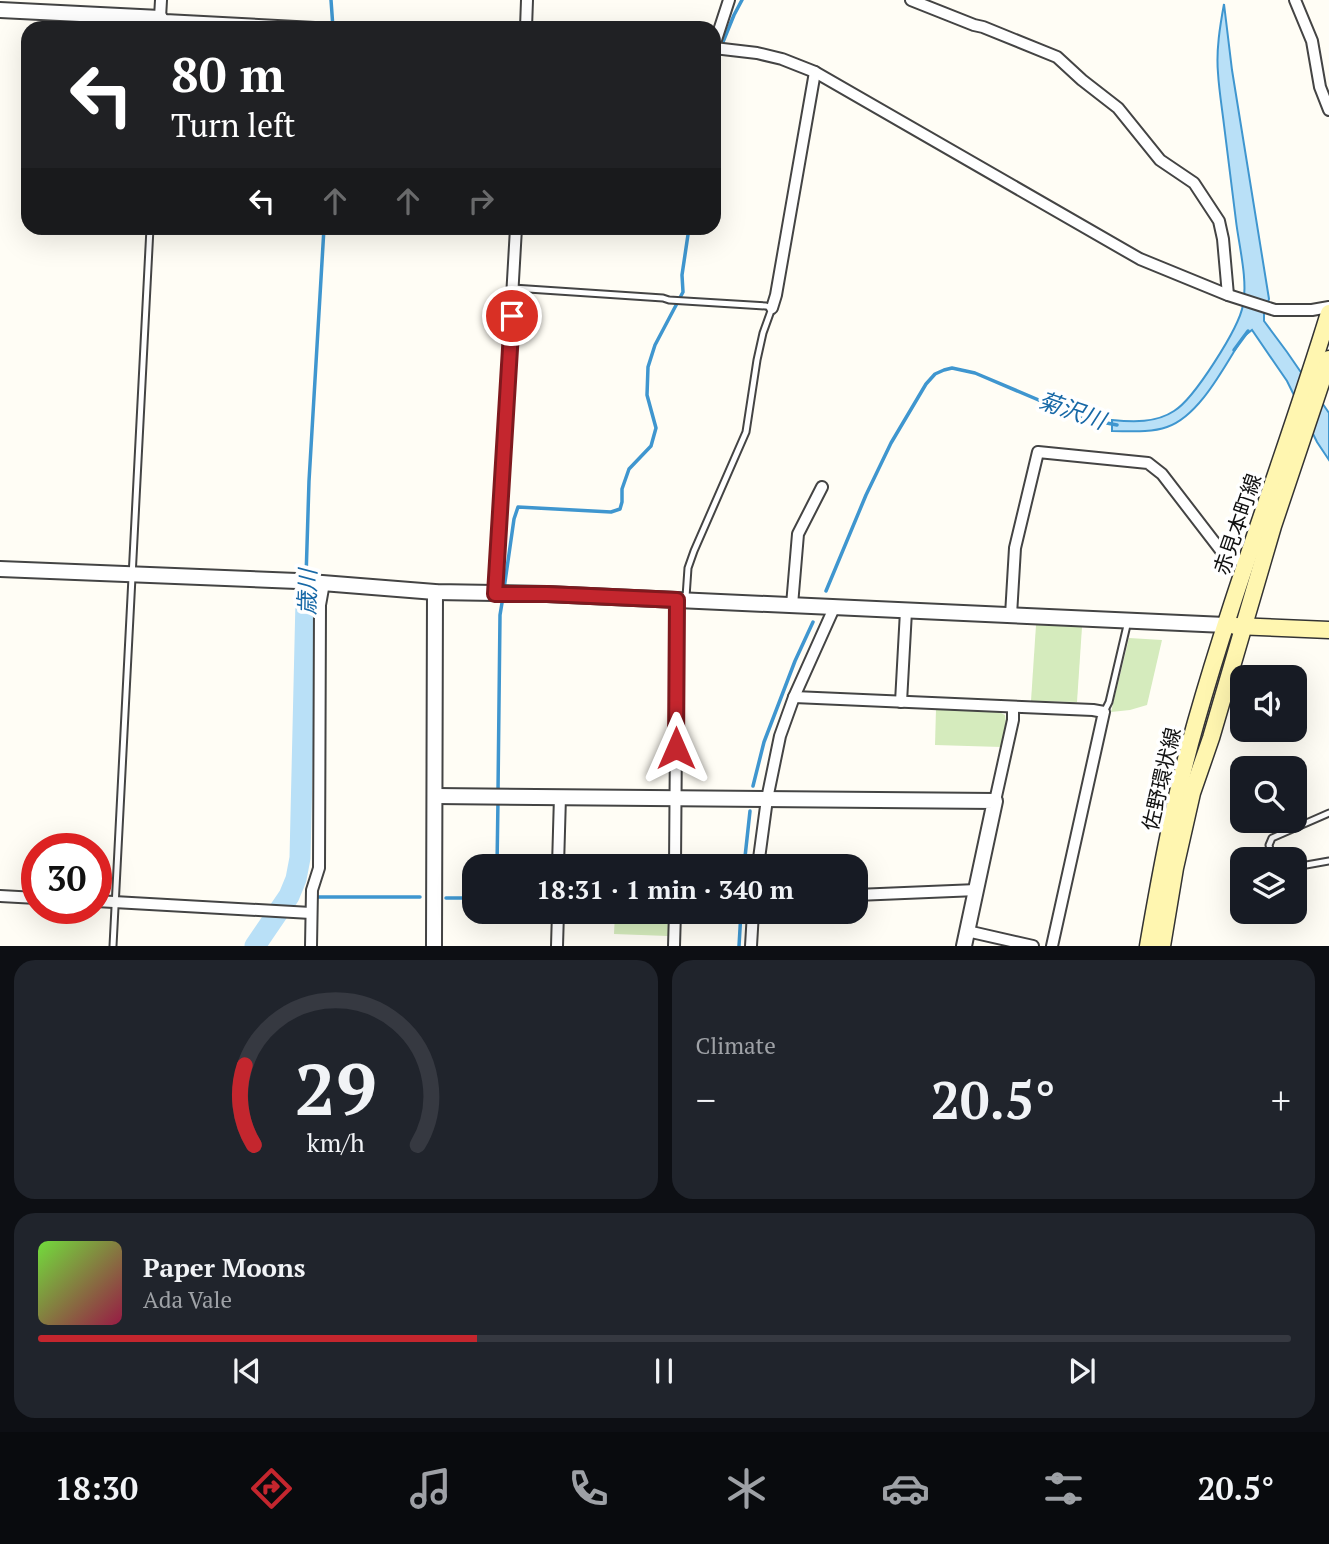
<!DOCTYPE html>
<meta charset="utf-8">
<style>
body{margin:0;font-family:"PT Serif","Noto Sans JP",serif;background:#20242c;color:#f1f3f6;height:100vh;display:flex;flex-direction:column;font-size:26px;white-space:nowrap}
*{box-sizing:border-box;margin:0}
p{font-size:23px;color:#9ea1a6}
.icon{flex:none;width:38px;height:38px;fill:none;stroke:currentColor;stroke-width:2;stroke-linecap:round;stroke-linejoin:round}
.map{position:relative;height:946px;overflow:hidden}
.details{display:flex;flex-direction:column;gap:14px;padding:14px;background:#0d0f14;flex:1}
.details>*{flex:none}
.guide{position:absolute;left:21px;top:21px;width:700px;height:214px;border-radius:21px;box-shadow:0 7px 28px #0002;background:#202124;color:#fff;overflow:hidden}
.buttons{position:absolute;left:1230px;top:665px;display:grid;gap:14px}
.buttons a{display:grid;place-items:center;width:77px;height:77px;border-radius:14px;background:#171b24;box-shadow:0 7px 28px #0002;font-size:35px}
.speed{position:absolute;left:21px;top:833px;display:flex;gap:14px;font-size:35px;font-weight:700;text-align:center}
.speed>*{display:grid;place-content:center;width:91px;height:91px;border-radius:50%;background:#171b24;box-shadow:0 7px 28px #0002;line-height:1}
.speed .limit{border:10px solid #d22;background:#fff;color:#111}
.pin{position:absolute;display:grid;place-items:center;width:60px;height:60px;color:#fff;margin:-30px;border:4px solid #fff;border-radius:50%;box-shadow:0 2px 7px #0007}
.me{position:absolute;width:77px;margin:-38px;rotate:0deg;stroke-linejoin:round;filter:drop-shadow(0 0 5px #0008)}
.turn{display:flex;align-items:center;gap:24px;height:147px;padding:0 35px;font-size:32px}
.turn .icon{width:91px;height:91px;stroke-width:2.5}
.turn b{display:block;font-size:49px;line-height:60px}
.lanes{display:flex;align-items:center;height:66px;padding:0 35px;background:#0003;justify-content:center;gap:35px;direction:ltr}
.lanes .off{opacity:.35}
.big{font-size:52px;font-weight:600;line-height:1.1}
.details .card{flex:1;display:flex;flex-direction:column;justify-content:center;gap:10px;min-width:0;padding:0 24px;border-radius:21px;background:#20242c}
.details .dial{align-items:center;gap:0}
.dial svg{height:182px;overflow:visible;fill:none;stroke:#363941;stroke-width:7;stroke-linecap:round;text-anchor:middle}
.dial text{fill:#f1f3f6;stroke:none}
.song{display:flex;align-items:center;gap:21px}
.cover{width:84px;height:84px;border-radius:10px;background:linear-gradient(135deg,hsl(100 70% 55%),hsl(340 70% 35%))}
.played{height:7px;border-radius:4px;background:linear-gradient(90deg,#c4262e 35%,#363941 35%)}
.keys{display:flex;justify-content:space-around;direction:ltr}
.heat{display:flex;justify-content:space-between;align-items:center;font-size:38px;direction:ltr}
.details .tiles{flex:1;display:grid;gap:14px;grid-template-columns:1fr 1fr}
.card:last-child{grid-column:span 2}
.trip{position:absolute;left:462px;top:854px;width:406px;height:70px;border-radius:21px;background:#171b24;box-shadow:0 7px 28px #0002;font-weight:600;line-height:70px;text-align:center}
.menu{display:flex;height:112px;justify-content:space-around;align-items:center;background:#090b0e;color:#9ea1a6}
.menu .icon{width:49px;height:49px}
.menu .current{color:#c4262e}
.menu b{font-size:32px;color:#f1f3f6}
.map>svg:first-child{display:block}
.green{fill:#d5ebbd}
.water{fill:#b9e0f7;stroke:#3f96cf;stroke-width:2}
.lines{fill:none;stroke-linecap:round;stroke-linejoin:round}
.stream{stroke:#3f96cf;stroke-width:3.5}
.river{stroke:#b9e0f7;stroke-width:21}
.service-casing{stroke:#444;stroke-width:9}
.minor-casing{stroke:#444;stroke-width:14}
.tertiary-casing{stroke:#444;stroke-width:18}
.secondary-casing{stroke:#333;stroke-width:19}
.service{stroke:#fff;stroke-width:5}
.minor{stroke:#fff;stroke-width:10}
.tertiary{stroke:#fff;stroke-width:14}
.secondary{stroke:#fff6b0;stroke-width:16}
.route-casing{stroke:#7f191e;stroke-width:18}
.route{stroke:#c4262e;stroke-width:12}
.labels{text-anchor:middle;dominant-baseline:central;stroke-width:7;stroke-linejoin:round;paint-order:stroke}
.street-label{font-size:21px;fill:#111;stroke:#fff}
.water-label{font-size:23px;font-style:italic;fill:#1768a6;stroke:#fff}
</style>
<div class="map">
<svg width="1329" height="946" viewBox="0 0 1329 946">
<rect width="100%" height="100%" fill="#fffdf5"/>
<g class="green">
<path d="M1036 625 1082 627 1077 702 1031 701Z"/>
<path d="M1129 638 1162 640 1147 705 1130 710 1111 712Z"/>
<path d="M936 709 999 712 1005 715 1006 721 1001 747 935 745Z"/>
<path d="M615 912H668V936L614 934Z"/>
</g>
<path class="water" d="M1224 4 1232 70 1269 299 1264 313V321L1287 352 1329 413V460L1317 442 1287 381 1252 330 1243 337C1225 365 1200 416 1167 427 1150 433 1129 431 1112 431V420C1133 422 1156 423 1174 411 1194 399 1239 328 1243 305 1248 280 1239 246 1236 221 1232 189 1228 157 1224 125 1222 108 1219 90 1218 73 1216 50 1220 26 1224 4Z"/>
<g class="lines">
<g class="stream">
<path d="M331 0 333 28"/>
<path d="M714 64 734 15 742 0"/>
<path d="M1234 350 1248 331"/>
<path d="M306 578 309 481 324 228"/>
<path d="M504 589 514 519 518 507 611 512 620 509 622 502V489L629 469 651 446 656 428 647 395 648 367 655 345 683 292 682 275 689 228"/>
<path d="M826 591 866 495 891 443 926 384 935 374 944 370 952 368 975 373 1081 418 1117 425"/>
<path d="M306 600V586"/>
<path d="M753 786 764 742 795 661 813 622"/>
<path d="M498 792 500 615 503 597"/>
<path d="M497 866 498 800"/>
<path d="M744 866 750 811"/>
<path d="M315 897H420"/>
<path d="M446 898H474"/>
<path d="M739 946 741 912"/>
</g>
<path class="river" d="M255 946 289 896 296 879 300 858 306 600"/>
<g class="service-casing">
<g id="service">
<path d="M513 288 663 298 669 300 766 306 772 308 763 333 757 360 746 432 694 551 688 568 686 597"/>
<path d="M1104 712 1109 702 1128 621"/>
<path d="M1272 859 1269 845 1272 838 1329 813"/>
<path d="M1295 867 1329 861"/>
<path d="M113 946 150 228"/>
</g>
</g>
<g class="minor-casing">
<g id="minor">
<path d="M161 0 160 18 165 20 315 28"/>
<path d="M911 0 974 25 983 27 1057 57 1082 80 1118 108 1160 160 1194 183 1219 221 1223 239 1228 295"/>
<path d="M1295 0 1312 41 1320 87 1329 110"/>
<path d="M526 28 527 0"/>
<path d="M714 46 729 0"/>
<path d="M714 48 757 53 782 59 815 72 1140 259 1228 295 1275 310H1312L1329 307"/>
<path d="M772 308 776 295 815 72"/>
<path d="M495 594 516 228"/>
<path d="M792 605 798 534 822 487"/>
<path d="M1011 615 1015 548 1038 452 1148 463 1162 474 1222 552 1245 563"/>
<path d="M794 697 1093 710 1104 712 1052 946"/>
<path d="M901 702 906 611"/>
<path d="M995 801 1013 720V707"/>
<path d="M558 866 560 796"/>
<path d="M675 866 677 600"/>
<path d="M758 866 767 799 780 736 794 697 834 608"/>
<path d="M856 895 977 890"/>
<path d="M0 896 37 898"/>
<path d="M96 901 311 913"/>
<path d="M967 931 1033 946"/>
<path d="M311 946 312 890 319 868 320 605 324 583"/>
<path d="M557 946 558 912"/>
<path d="M674 946 675 912"/>
<path d="M751 946 753 912"/>
</g>
</g>
<g class="tertiary-casing">
<g id="tertiary">
<path d="M0 10 160 18"/>
<path d="M0 569 297 581 435 592 547 594 1225 625"/>
<path d="M436 796 995 801 964 946"/>
<path d="M434 946 435 592"/>
</g>
</g>
<g class="secondary-casing">
<g id="secondary">
<path d="M1235 626 1329 630"/>
<path d="M1148 946C1161 871 1175 795 1196 722 1235 584 1287 450 1329 313"/>
<path d="M1162 946 1175 868 1192 793 1211 738 1273 526 1329 359"/>
</g>
</g>
<use href="#service" class="service"/>
<use href="#minor" class="minor"/>
<use href="#tertiary" class="tertiary"/>
<use href="#secondary" class="secondary"/>
</g>
<g class="lines">
<g class="route-casing">
<path id="route" d="M512 316 495 594H547L677 600 676 748"/>
</g>
<use href="#route" class="route"/>
</g>
<g class="labels">
<g class="street-label">
<text transform="translate(1237 524) rotate(-71)">赤見本町線</text>
<text transform="translate(1161 779) rotate(-77)">佐野環状線</text>
</g>
<g class="water-label">
<text transform="translate(1072 410) rotate(19)">菊沢川</text>
<text transform="translate(307 592) rotate(-89)">歳川</text>
</g>
</g>
</svg>
<div class="buttons">
<a><svg class="icon" aria-label="sound" viewBox="0 0 24 24"><path d="M4 9h4l5-4v14l-5-4H4zM17 9q2 3 0 6"/></svg></a>
<a><svg class="icon" aria-label="search" viewBox="0 0 24 24"><circle cx="10" cy="10" r="6"/><path d="M15 15l6 6"/></svg></a>
<a><svg class="icon" aria-label="layers" viewBox="0 0 24 24"><path d="M12 4l9 5-9 5-9-5zM3 14l9 5 9-5"/></svg></a>
</div>
<div class="speed"><div class="limit">30</div></div>
<div class="pin" style="left:512px;top:316px;background:#d93025"><svg class="icon" aria-label="arrive" viewBox="0 0 24 24"><path d="M6 21V4h12l-3 4 3 4H6"/></svg></div>
<svg class="me" style="left:676px;top:748px" viewBox="-20 -20 40 40"><path d="M0-17L14 15 0 8-14 15z" fill="#c4262e" stroke="#fff" stroke-width="4"/></svg>
<div class="trip">18:31 · 1 min · 340 m</div>
<div class="guide">
<div class="turn"><svg class="icon" aria-label="left" viewBox="0 0 24 24"><path d="M17 20v-9H6M10 6l-5 5 5 5"/></svg><div><b>80 m</b>Turn left</div></div>
<div class="lanes"><svg class="icon" aria-label="left" viewBox="0 0 24 24"><path d="M17 20v-9H6M10 6l-5 5 5 5"/></svg><svg class="icon off" aria-label="ahead" viewBox="0 0 24 24"><path d="M12 20V5M6 11l6-6 6 6"/></svg><svg class="icon off" aria-label="ahead" viewBox="0 0 24 24"><path d="M12 20V5M6 11l6-6 6 6"/></svg><svg class="icon off" aria-label="right" viewBox="0 0 24 24"><path d="M7 20v-9h11M14 6l5 5-5 5"/></svg></div>
</div>
</div>
<section class="details">
<div class="tiles">
<div class="card dial"><svg viewBox="0 0 100 80">
<path d="M14 69A42 42 0 1 1 86 69"/>
<path d="M14 69A42 42 0 0 1 10 34" stroke="#c4262e"/>
<text x="50" y="56" font-size="32" font-weight="700">29</text>
<text x="50" y="72" font-size="11">km/h</text>
</svg></div>
<div class="card"><p>Climate</p>
<div class="heat"><a>−</a><b class="big">20.5°</b><a>+</a></div>
</div>
<div class="card">
<div class="song"><i class="cover"></i><div><b>Paper Moons</b><p>Ada Vale</p></div></div>
<div class="played"></div>
<div class="keys"><svg class="icon" aria-label="previous" viewBox="0 0 24 24"><path d="M18 5L8 12l10 7zM5 5v14"/></svg><svg class="icon" aria-label="pause" viewBox="0 0 24 24"><path d="M8 5v14M16 5v14"/></svg><svg class="icon" aria-label="next" viewBox="0 0 24 24"><path d="M6 5l10 7-10 7zM19 5v14"/></svg></div>
</div>
</div>
</section>
<nav class="menu">
<b>18:30</b>
<svg class="icon current" aria-label="directions" viewBox="0 0 24 24"><path d="M12 3l9 9-9 9-9-9zM9 14v-3h6M13 9l2 2-2 2"/></svg>
<svg class="icon" aria-label="music" viewBox="0 0 24 24"><path d="M9 18V5l10-2v13"/><circle cx="6" cy="18" r="3"/><circle cx="16" cy="16" r="3"/></svg>
<svg class="icon" aria-label="phone" viewBox="0 0 24 24"><path d="M5 4h4l2 5-3 2q2 4 5 5l2-3 5 2v4C11 20 4 13 5 4z"/></svg>
<svg class="icon" aria-label="climate" viewBox="0 0 24 24"><path d="M12 3v18M4 7l16 10M4 17L20 7"/></svg>
<svg class="icon" aria-label="car" viewBox="0 0 24 24"><path d="M5 17H2v-5l4-1 3-4h7l3 4 3 1v5h-3M9 17h6M6 11h13"/><circle cx="7" cy="17" r="2"/><circle cx="17" cy="17" r="2"/></svg>
<svg class="icon" aria-label="filters" viewBox="0 0 24 24"><path d="M4 7h16M4 17h16"/><circle cx="9" cy="7" r="2"/><circle cx="15" cy="17" r="2"/></svg>
<b>20.5°</b>
</nav>
